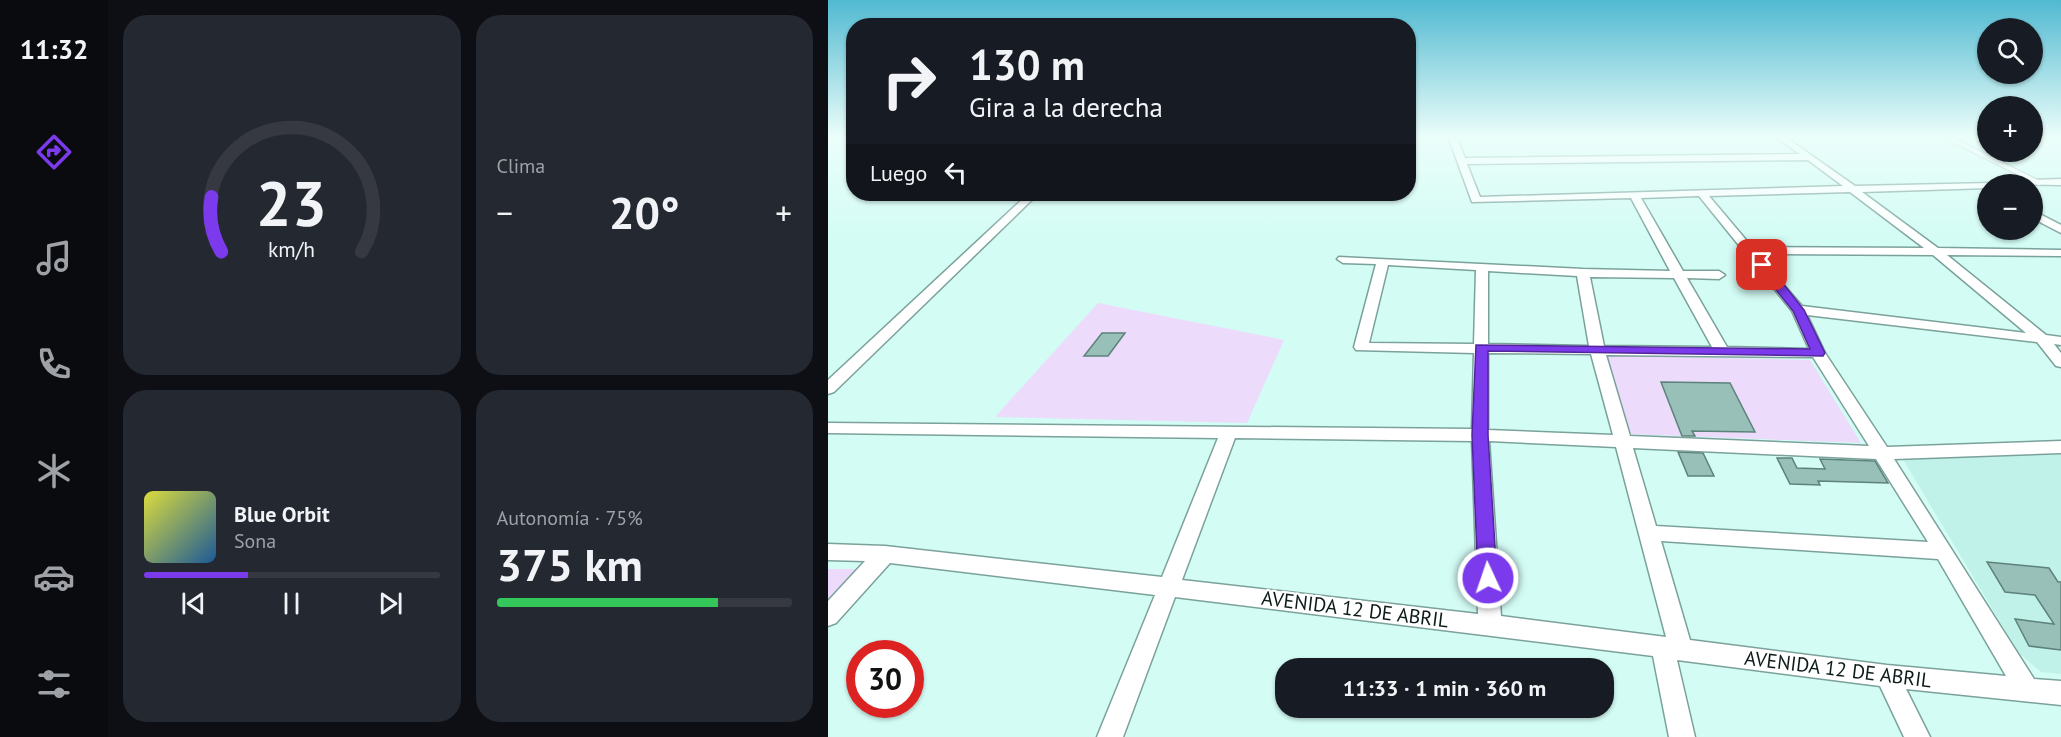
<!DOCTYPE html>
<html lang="es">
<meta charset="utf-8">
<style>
body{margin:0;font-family:"PT Sans",sans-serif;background:#242831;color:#f1f3f6;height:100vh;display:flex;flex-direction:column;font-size:22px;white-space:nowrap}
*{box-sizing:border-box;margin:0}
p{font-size:20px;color:#9ea1a6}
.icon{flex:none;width:33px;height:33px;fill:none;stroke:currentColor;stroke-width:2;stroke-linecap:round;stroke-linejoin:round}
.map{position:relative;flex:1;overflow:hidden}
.sheet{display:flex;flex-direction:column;gap:15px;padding:15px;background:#0d0f14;width:720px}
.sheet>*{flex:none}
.banner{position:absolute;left:18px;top:18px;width:570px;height:183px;border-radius:24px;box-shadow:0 2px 4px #0004;background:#171b24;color:#f1f3f6;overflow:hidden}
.controls{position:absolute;left:1149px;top:18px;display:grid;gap:12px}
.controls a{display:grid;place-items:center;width:66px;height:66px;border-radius:50%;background:#171b24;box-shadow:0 2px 4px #0004;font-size:30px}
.speed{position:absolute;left:18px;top:640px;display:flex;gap:12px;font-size:30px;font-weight:700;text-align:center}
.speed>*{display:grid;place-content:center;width:78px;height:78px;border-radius:50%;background:#171b24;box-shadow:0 2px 4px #0004;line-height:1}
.speed .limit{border:9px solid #d22;background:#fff;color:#111}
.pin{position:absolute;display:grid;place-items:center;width:51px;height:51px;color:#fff;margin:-26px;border-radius:12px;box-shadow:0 3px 9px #0006}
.me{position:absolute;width:66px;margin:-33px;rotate:357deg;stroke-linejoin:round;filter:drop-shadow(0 0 4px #0008)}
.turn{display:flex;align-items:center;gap:21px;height:126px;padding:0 24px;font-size:27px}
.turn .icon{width:78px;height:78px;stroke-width:2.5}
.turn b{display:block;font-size:42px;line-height:51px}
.then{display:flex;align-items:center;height:57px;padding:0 24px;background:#0003;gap:12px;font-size:22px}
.big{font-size:45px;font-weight:800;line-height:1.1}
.sheet .card{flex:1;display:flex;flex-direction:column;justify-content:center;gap:9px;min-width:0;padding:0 21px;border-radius:24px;background:#242831}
.sheet .dial{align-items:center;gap:0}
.dial svg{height:156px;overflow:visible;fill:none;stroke:#363941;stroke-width:7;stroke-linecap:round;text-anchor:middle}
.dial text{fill:#f1f3f6;stroke:none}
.song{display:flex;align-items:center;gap:18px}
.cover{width:72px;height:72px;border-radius:9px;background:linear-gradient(135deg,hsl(60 70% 55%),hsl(210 70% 35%))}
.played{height:6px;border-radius:3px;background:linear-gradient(90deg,#7c3aed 35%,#363941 35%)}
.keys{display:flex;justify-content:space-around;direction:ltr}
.heat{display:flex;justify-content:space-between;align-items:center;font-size:33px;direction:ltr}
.charge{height:9px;border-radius:4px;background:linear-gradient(90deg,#34c759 75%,#363941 0)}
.sheet .tiles{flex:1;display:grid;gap:15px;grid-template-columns:repeat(2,1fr)}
.trip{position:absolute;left:447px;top:658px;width:339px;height:60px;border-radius:24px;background:#171b24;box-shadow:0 2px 4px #0004;font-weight:800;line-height:60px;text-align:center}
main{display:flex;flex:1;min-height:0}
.tab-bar{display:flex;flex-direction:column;width:108px;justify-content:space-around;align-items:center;background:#090b0e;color:#9ea1a6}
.tab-bar .icon{width:42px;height:42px}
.tab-bar .current{color:#7c3aed}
.tab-bar b{font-size:27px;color:#f1f3f6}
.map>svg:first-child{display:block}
.built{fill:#c0f2ea}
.green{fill:#ecdbfb}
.building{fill:#99bfb9;stroke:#5d827c;stroke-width:1.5}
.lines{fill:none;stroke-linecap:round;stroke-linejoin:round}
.service-casing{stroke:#7ba19b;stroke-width:6}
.minor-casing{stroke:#7ba19b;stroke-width:3}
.service{stroke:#fff;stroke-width:4.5}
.minor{fill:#fff;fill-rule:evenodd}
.route{fill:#7c3aed;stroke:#51269a;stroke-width:1.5}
.labels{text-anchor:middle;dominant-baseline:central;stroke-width:4.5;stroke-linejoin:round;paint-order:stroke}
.near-street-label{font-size:20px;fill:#0c1b19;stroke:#fff}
</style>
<main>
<nav class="tab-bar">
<b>11:32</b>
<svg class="icon current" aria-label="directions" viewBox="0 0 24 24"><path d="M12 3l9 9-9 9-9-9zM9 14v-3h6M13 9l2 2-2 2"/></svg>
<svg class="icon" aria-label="music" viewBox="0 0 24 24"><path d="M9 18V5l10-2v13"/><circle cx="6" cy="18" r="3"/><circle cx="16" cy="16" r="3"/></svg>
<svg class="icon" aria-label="phone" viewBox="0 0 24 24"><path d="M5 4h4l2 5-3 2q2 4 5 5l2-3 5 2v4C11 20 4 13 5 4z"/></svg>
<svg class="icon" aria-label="climate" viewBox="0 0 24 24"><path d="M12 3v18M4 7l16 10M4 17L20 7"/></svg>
<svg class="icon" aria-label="car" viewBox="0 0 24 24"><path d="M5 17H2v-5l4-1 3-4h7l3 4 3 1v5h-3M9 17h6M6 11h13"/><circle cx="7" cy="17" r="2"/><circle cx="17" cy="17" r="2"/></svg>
<svg class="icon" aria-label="filters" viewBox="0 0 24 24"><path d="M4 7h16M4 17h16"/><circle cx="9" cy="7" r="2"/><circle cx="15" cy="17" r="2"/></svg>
</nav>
<section class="sheet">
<div class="tiles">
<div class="card dial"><svg viewBox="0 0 100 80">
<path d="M14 69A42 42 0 1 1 86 69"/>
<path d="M14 69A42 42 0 0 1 9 41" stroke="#7c3aed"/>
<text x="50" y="56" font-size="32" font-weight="700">23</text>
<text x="50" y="72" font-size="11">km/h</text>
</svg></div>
<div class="card"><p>Clima</p>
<div class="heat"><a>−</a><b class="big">20°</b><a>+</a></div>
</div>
<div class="card">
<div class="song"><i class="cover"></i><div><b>Blue Orbit</b><p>Sona</p></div></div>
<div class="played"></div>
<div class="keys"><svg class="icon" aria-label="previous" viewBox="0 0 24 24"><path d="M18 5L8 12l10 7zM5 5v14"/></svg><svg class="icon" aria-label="pause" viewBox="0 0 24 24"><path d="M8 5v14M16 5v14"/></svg><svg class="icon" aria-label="next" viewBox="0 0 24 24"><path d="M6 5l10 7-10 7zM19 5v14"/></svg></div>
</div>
<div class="card"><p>Autonomía · 75%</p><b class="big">375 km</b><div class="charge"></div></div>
</div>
</section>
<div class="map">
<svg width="1233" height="737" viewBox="0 0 1233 737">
<rect width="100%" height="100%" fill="#d3fcf5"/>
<path class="built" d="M1233 452V674L1213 672 1190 652 1073 456Z"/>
<g class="green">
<path d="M270 303 456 340 419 423 167 417Z"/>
<path d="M778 355 982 360 1033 443 800 434Z"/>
<path d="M0 569H28V575L0 605Z"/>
</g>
<g class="building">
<path d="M274 333H297L280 356H256Z"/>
<path d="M833 382 902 383 927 432 864 431 867 436H854Z"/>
<path d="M850 452 875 453 886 476H860Z"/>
<path d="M949 458H964L969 468 997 469 992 459 1047 461 1060 483 990 481 992 485 962 484Z"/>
<path d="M1159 562 1221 568 1230 582H1233V650L1201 646 1187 619 1226 624 1207 595 1177 592Z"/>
</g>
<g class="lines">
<g class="service-casing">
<path id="service" d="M1117 136 1211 183"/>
</g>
<g class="minor-casing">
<g id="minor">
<path d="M620 136H628L637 158 972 154 946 136H956L1027 186 1163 183 1164 184H1160V188L1034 192 1110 248 1233 250V256L1119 255 1218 335 1233 337V345L1226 344 1233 353V367L1228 366 1209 342 979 315 997 353 1059 447 1233 441V453L1066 459 1206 679 1233 681V705L1078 689 1102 737H1076L1052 686 849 660 867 737H841L825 656 347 597 295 737H269L327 595 62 563 8 623 0 626V601L37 561 0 560V544L57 546 334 577 390 438 0 433V423L644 429 646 353 528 350 526 347 548 264 515 263 509 259 511 257 755 269 842 271 803 198 644 202ZM980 160 1015 186 652 197 639 164ZM1022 192 1096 248 924 247 881 196ZM871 196 964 311 981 349 899 347 859 278 891 279 897 275 891 271H855L813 198ZM929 254 1105 255 1198 333 974 306ZM560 265 648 270 646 344 541 343ZM660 271 749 276 761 346 660 344ZM762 277 846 278 884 347 776 346ZM660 353 763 354 785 435 660 430ZM778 355 985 357 1041 446 802 436ZM407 438 644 441 650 614 354 580ZM661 441 788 447 838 637 673 616ZM805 448 1048 459 1100 542 828 526ZM833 541 1110 559 1178 676 1059 665 862 640Z"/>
<path d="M1233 179V185L1170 184 1175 181Z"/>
<path d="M200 194H210L6 392 0 394V380Z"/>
<path d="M1204 210 1233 225V233L1204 218Z"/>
</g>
</g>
<use href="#service" class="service"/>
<use href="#minor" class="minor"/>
</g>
<linearGradient id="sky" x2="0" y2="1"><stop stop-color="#51b9d1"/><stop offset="0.57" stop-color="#ebfefa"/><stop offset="1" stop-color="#ebfefa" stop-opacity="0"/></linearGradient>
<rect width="1233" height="240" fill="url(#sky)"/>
<path class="route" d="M934 261 938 262 976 310 997 353 995 356 660 351V435L669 578 666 583 660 586 653 583 650 578 644 435 648 345 982 349 965 311 928 265Z"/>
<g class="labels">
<g class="near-street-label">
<text transform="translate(527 609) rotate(7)">AVENIDA 12 DE ABRIL</text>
<text transform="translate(1010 669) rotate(7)">AVENIDA 12 DE ABRIL</text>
</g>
</g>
</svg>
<div class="controls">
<a><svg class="icon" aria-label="search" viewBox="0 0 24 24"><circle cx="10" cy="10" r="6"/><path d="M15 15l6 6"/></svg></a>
<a>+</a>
<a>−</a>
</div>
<div class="speed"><div class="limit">30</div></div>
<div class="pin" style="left:934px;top:265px;background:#d93025"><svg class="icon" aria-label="arrive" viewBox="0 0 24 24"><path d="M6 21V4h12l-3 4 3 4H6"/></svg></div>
<svg class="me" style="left:660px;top:578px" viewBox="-20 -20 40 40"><circle r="17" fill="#7c3aed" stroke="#fff" stroke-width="3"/><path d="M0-11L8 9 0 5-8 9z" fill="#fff"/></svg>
<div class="trip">11:33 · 1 min · 360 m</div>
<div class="banner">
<div class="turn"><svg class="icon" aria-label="right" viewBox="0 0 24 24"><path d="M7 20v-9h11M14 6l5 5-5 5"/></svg><div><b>130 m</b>Gira a la derecha</div></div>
<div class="then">Luego<svg class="icon" aria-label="left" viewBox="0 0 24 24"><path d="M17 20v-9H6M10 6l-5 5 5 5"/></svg></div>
</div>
</div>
</main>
